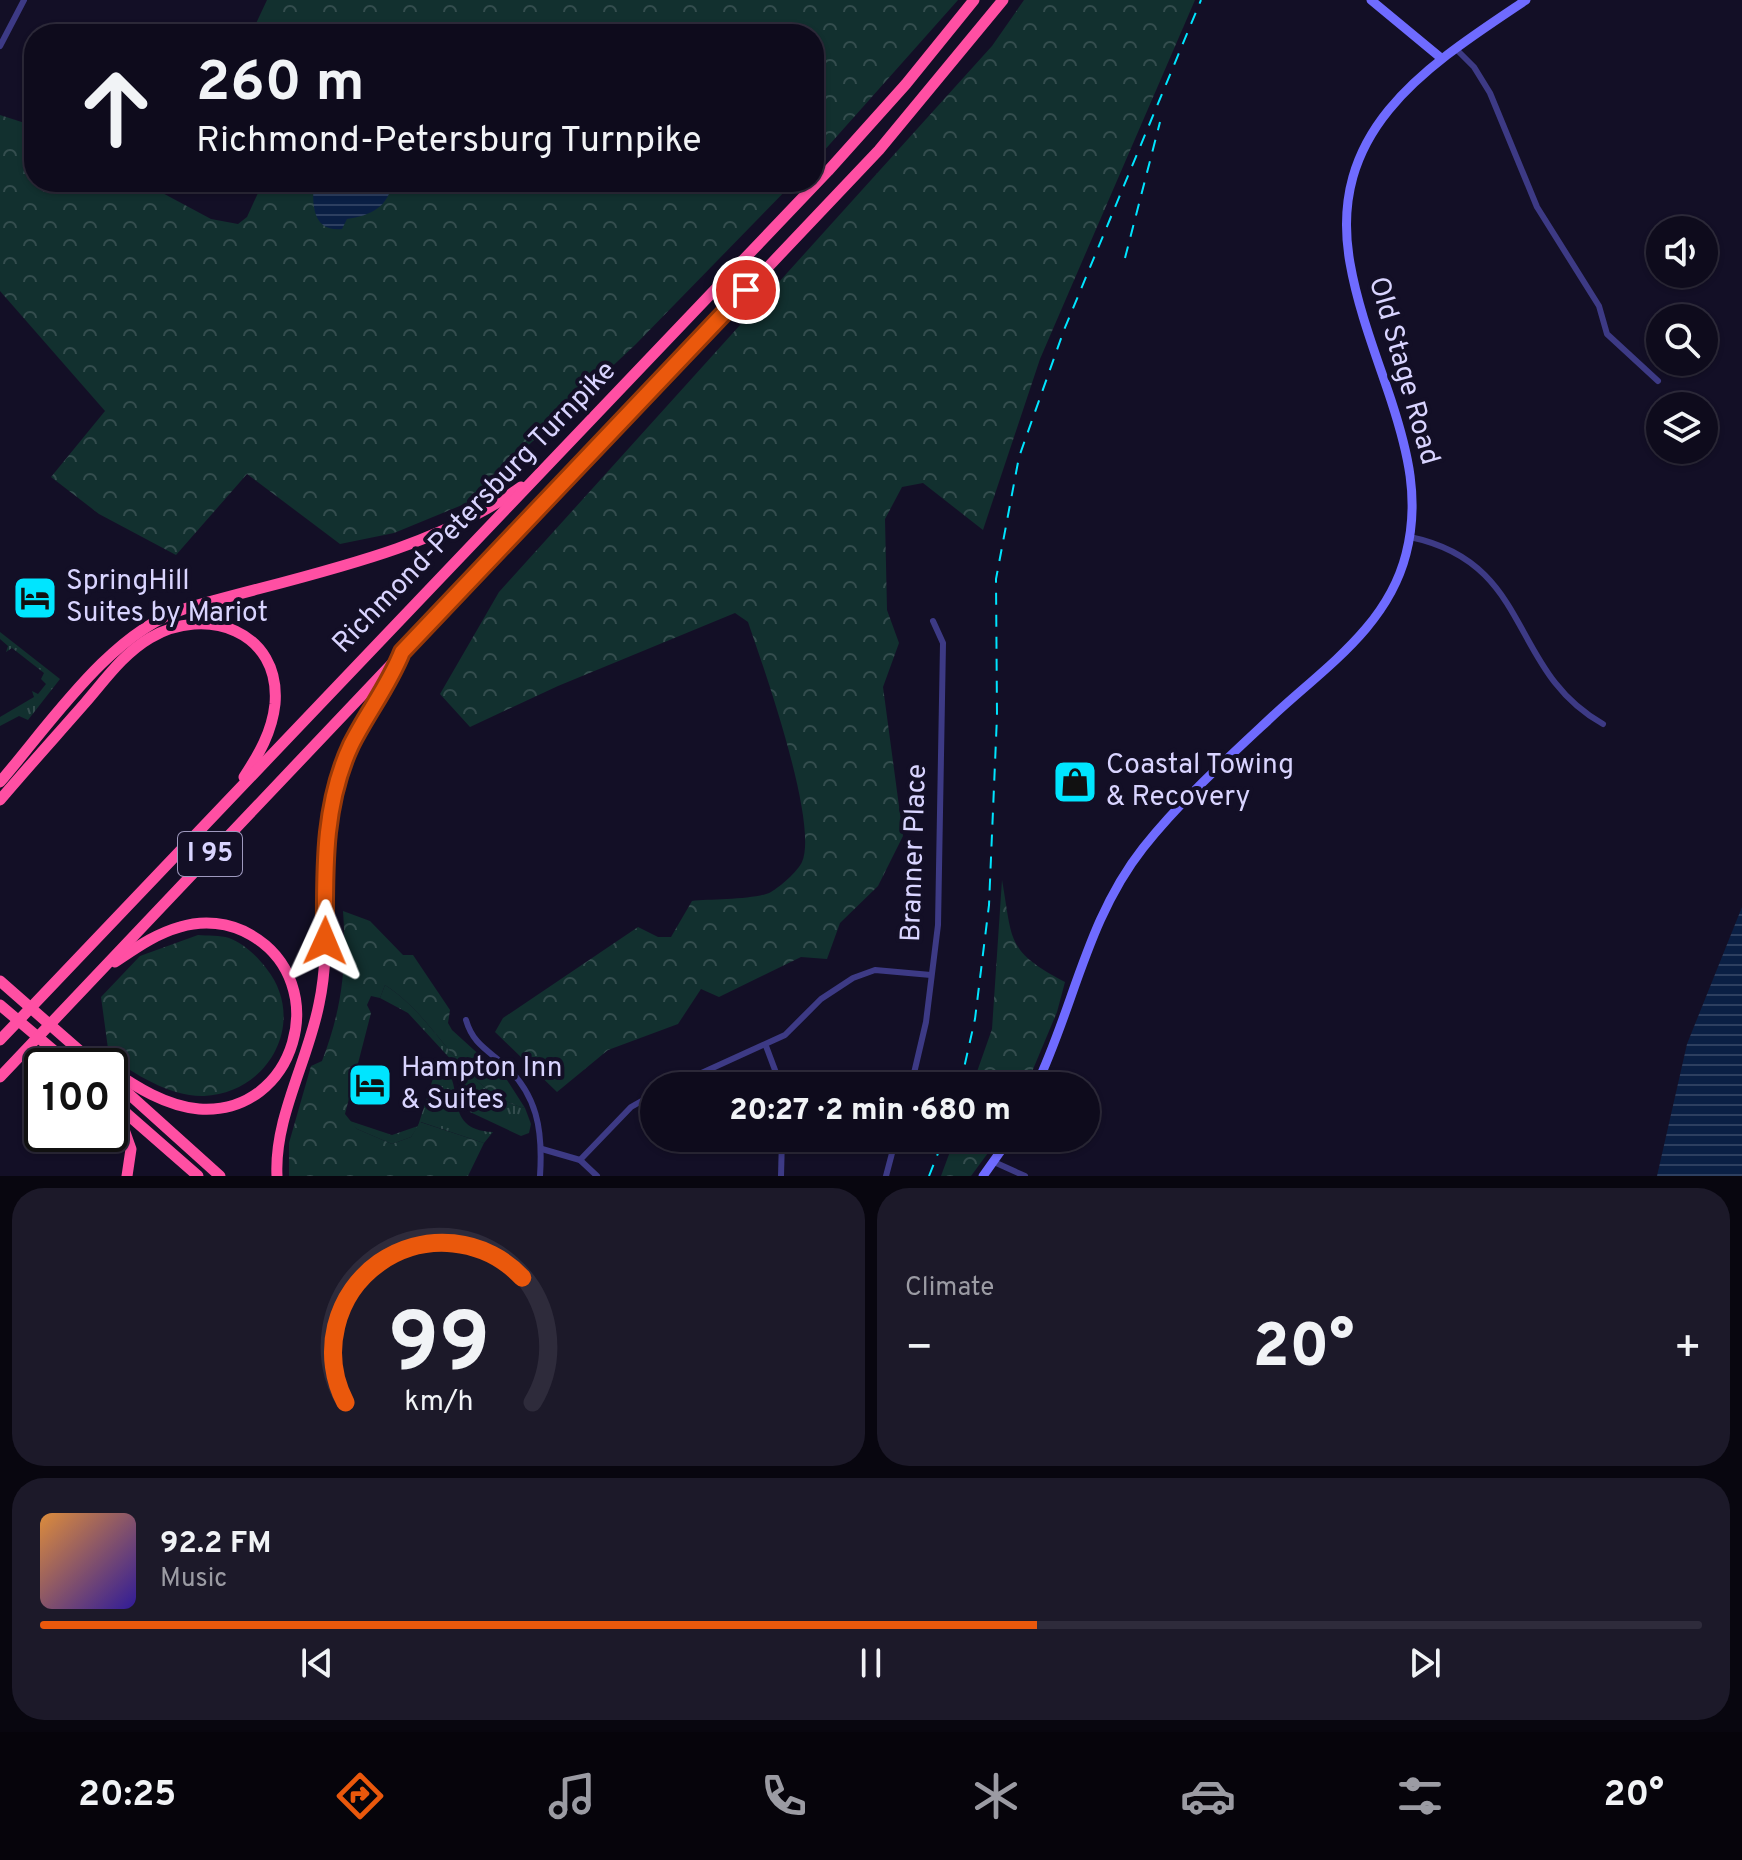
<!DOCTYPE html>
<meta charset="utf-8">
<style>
body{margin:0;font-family:Overpass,sans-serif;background:#1c1929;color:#f1f3f6;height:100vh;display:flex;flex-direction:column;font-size:30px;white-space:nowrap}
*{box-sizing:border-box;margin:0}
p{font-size:26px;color:#9b9ba3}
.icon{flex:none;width:44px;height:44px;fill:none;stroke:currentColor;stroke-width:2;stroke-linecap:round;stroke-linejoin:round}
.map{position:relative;height:1176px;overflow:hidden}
.details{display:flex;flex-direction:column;gap:12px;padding:12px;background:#08060f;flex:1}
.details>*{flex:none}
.banner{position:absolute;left:24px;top:24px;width:800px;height:168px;border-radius:32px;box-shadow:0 2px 6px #0004,0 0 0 2px #2e2b3b;background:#0e0b1c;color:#f1f3f6;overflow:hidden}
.fabs{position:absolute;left:1646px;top:216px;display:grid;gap:16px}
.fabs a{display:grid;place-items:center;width:72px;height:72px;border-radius:50%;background:#0e0b1c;box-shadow:0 2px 6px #0004,0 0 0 2px #2e2b3b;font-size:40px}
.speed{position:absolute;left:24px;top:1048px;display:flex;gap:16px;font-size:40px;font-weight:700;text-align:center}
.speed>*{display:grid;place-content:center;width:104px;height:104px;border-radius:50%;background:#0e0b1c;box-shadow:0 2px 6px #0004,0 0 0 2px #2e2b3b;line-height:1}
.speed .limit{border:4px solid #111;border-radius:12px;background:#fff;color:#111}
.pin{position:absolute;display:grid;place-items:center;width:68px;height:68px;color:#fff;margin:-34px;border:4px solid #fff;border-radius:50%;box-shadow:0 2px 8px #0007}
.me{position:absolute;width:88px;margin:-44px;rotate:1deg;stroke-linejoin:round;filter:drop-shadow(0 0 6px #0008)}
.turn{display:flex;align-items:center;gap:28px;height:168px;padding:0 40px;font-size:36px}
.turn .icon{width:104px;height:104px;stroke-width:2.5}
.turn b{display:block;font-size:56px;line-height:68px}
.big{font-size:60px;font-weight:800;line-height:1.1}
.details .tile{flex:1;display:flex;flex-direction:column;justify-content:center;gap:12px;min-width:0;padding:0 28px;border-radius:32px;background:#1c1929}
.details .dial{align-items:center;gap:0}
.dial svg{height:208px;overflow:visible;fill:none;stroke:#2e2b3b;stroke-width:7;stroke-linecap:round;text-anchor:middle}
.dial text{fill:#f1f3f6;stroke:none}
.song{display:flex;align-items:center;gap:24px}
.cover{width:96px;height:96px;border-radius:12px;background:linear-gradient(135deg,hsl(30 70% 55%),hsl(250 70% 35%))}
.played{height:8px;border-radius:4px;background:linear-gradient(90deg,#ea580c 60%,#2e2b3b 60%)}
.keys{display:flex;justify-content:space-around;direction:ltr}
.heat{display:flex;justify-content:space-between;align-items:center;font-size:44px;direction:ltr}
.details .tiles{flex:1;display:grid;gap:12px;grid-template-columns:1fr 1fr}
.tile:last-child{grid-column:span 2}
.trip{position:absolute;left:640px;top:1072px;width:460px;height:80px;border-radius:40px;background:#0e0b1c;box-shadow:0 2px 6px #0004,0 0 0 2px #2e2b3b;font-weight:800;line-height:80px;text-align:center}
.tabs{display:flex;height:128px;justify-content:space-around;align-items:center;background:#06040b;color:#9b9ba3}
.tabs .icon{width:56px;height:56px}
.tabs .current{color:#ea580c}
.tabs b{font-size:36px;color:#f1f3f6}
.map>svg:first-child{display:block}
.grass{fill:url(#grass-tufts)}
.forest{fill:url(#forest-crowns)}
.water{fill:url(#water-rules)}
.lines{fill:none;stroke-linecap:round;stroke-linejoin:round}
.street{stroke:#3d3a85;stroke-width:6}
.secondary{stroke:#6f6bff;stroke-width:9}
.highway{stroke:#ff4fa3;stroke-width:11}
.rail{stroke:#00e5ff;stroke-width:2;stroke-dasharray:12 10;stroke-linecap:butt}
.route-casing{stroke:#983908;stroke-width:20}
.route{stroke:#ea580c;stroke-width:14}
.labels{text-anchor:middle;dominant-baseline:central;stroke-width:8;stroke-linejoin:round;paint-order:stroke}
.shield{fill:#130f26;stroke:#9e99be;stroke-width:2}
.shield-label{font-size:26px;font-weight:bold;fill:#d9d4ff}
.street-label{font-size:28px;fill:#d9d4ff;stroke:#130f26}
.poi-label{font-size:28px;fill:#d9d4ff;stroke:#130f26;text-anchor:start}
</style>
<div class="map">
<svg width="1742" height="1176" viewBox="0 0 1742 1176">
<defs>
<pattern id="grass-tufts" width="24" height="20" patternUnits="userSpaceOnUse" patternTransform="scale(2)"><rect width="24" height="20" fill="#12302f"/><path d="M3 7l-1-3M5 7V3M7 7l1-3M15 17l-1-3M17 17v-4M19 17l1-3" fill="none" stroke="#344d4e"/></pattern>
<pattern id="forest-crowns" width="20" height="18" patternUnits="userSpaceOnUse" patternTransform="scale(2)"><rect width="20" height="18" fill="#12302f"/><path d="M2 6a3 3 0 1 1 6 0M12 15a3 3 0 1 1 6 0" fill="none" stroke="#344d4e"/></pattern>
<pattern id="water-rules" width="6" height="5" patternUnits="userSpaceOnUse" patternTransform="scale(2)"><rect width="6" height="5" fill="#0a1f44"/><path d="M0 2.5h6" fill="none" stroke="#2d3f60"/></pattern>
</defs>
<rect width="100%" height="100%" fill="#130f26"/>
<g class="grass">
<path d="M0 632 60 679 28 720 19 716 0 726V717L34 697 32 691 38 694 46 684 41 679 44 673 12 648 6 652 8 646 0 639Z"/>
<path d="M385 985C439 1019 462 1092 525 1108L531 1124 529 1133 521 1136 470 1112 464 1101V1082L456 1065 408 1013 380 998Z"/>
<path d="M437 1061C470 1079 438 1130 493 1132L484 1143 421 1122 411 1137 392 1144 357 1129 347 1120 392 1135 418 1126 436 1069 431 1064Z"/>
</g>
<g class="forest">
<path d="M267 0H958L814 162V34H251Z"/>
<path d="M1024 0H1195L1040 359 983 530 923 483 902 487 885 519 887 610 899 643 883 687 903 836 878 886 840 923 827 959 801 957 719 997 701 989 678 1024 608 1050 557 1092 495 1032 503 1018 638 927 658 937H671L692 901C711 899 756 900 771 892 781 886 797 872 802 862 819 823 763 666 748 622L735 613 558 686 470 727 440 694 499 592 992 46Z"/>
<path d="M0 115 34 126V182H142L211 219 238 224 247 217 263 182H794L636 344 467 503 394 533 340 544 247 474 176 555 99 514 51 477 105 411 0 291Z"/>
<path d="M1002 880C1013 942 1006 951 1065 982L1057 1012 1026 1086H972L992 1029Z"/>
<path d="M343 911 370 921 403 955H413L450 1010 448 1023 452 1030 507 1080 525 1108C462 1092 439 1019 385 985L380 998 371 996 367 1005 371 1013 345 1114 357 1129 392 1144 411 1137 420 1122 484 1143 468 1176H289V1143L311 1066 322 1061C342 1009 347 966 343 911Z"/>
<path d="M198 935C207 936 220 935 229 938 243 943 257 956 266 968 308 1020 270 1093 204 1096 170 1097 135 1074 109 1056L101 997 140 956Z"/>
<path d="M955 1138H999L971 1176H941Z"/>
</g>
<g class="water">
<path d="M314 182H392C389 207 370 216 347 219L342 229C312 232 312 204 314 182Z"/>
<path d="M1742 907V1176H1657L1687 1044Z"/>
</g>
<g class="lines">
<g class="street">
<path d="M0 46 24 0"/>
<path d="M1455 48 1474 67 1490 93 1537 207 1599 306 1607 334 1658 381"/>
<path d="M1410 537C1534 563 1507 670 1603 724"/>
<path d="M466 1020C472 1041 484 1048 501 1062 538 1093 543 1131 540 1176"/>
<path d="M766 1046 781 1086"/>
<path d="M673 1086 785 1035 821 999 853 978 875 970 931 975"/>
<path d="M911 1086 926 1022 938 925 943 643 933 621"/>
<path d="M542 1149 580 1160 597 1176"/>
<path d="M580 1160 631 1107 654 1094"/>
<path d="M994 1162 1025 1176"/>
<path d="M781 1176 782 1138"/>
<path d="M886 1176 896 1138"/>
</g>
<g class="secondary">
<path d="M1371 0 1441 58"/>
<path d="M1036 1086C1074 1006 1087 919 1143 848 1182 799 1230 756 1276 713 1327 666 1388 625 1406 554 1420 500 1408 452 1391 400 1376 355 1358 309 1350 263 1326 128 1429 65 1526 0"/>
<path d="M983 1176 1010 1138"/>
</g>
<g class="highway">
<path d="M0 782C50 724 111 632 184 609 294 577 428 554 521 487"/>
<path d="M0 800C28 767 57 735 85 703 105 680 123 654 150 638 206 605 281 631 275 704 272 732 259 754 244 777"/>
<path d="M0 981 97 1066"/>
<path d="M0 1005 72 1066"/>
<path d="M0 1040 828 171 906 84 974 0"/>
<path d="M110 1069C136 1087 166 1106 199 1109 296 1116 334 983 251 935 229 922 203 920 180 927 155 934 136 948 115 962"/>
<path d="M0 1077 879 150 1003 0"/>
<path d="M110 1077 220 1176"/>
<path d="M110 1099 198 1176"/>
<path d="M116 1107 131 1149 127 1176"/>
<path d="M277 1176C274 1118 308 1061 319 1004 334 934 317 861 334 791 346 742 381 705 399 660"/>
</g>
<g class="rail">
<path d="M1125 258 1160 122"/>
<path d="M960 1086 975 1019 989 905 997 716 996 579 1019 457 1064 330 1201 0"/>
<path d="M929 1176 944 1138"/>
</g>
</g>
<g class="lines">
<g class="route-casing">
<path id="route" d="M325 941C325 874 322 807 351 745 367 713 389 685 402 652L746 290"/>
</g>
<use href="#route" class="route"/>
</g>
<defs>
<g id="hotel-square" transform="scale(2.3)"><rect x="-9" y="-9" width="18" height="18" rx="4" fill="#00e5ff" stroke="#130f26"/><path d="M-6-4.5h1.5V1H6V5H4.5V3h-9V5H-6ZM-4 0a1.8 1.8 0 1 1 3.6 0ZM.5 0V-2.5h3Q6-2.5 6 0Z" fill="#111"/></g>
<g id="shop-square" transform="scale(2.3)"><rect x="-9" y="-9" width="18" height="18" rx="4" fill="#00e5ff" stroke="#130f26"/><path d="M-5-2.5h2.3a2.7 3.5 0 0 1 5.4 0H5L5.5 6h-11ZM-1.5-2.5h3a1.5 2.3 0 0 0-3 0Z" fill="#111"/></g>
</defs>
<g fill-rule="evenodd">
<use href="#hotel-square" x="35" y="598"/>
<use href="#shop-square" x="1075" y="782"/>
<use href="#hotel-square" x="370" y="1085"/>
</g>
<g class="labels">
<rect class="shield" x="178" y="832" width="64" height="44" rx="6"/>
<g class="shield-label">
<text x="210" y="854">I 95</text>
</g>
<g class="street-label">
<text transform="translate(1403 371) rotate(74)">Old Stage Road</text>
<text transform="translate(475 508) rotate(-46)">Richmond-Petersburg Turnpike</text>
<text transform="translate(915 853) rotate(-88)">Branner Place</text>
</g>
<g class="poi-label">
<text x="66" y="582">SpringHill<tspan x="66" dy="32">Suites by Mariot</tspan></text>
<text x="1106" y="766">Coastal Towing<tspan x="1106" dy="32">&amp; Recovery</tspan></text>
<text x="401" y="1069">Hampton Inn<tspan x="401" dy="32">&amp; Suites</tspan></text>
</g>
</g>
</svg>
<div class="fabs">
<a><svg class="icon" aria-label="sound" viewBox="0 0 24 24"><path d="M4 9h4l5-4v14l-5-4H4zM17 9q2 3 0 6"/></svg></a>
<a><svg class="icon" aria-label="search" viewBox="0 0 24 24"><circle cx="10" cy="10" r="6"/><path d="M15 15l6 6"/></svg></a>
<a><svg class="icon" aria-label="layers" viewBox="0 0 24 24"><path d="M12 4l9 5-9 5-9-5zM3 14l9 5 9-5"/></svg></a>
</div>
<div class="speed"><div class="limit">100</div></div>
<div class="pin" style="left:746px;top:290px;background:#d93025"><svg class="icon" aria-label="arrive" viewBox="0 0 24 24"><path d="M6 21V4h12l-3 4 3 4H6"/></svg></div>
<svg class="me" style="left:325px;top:941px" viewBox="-20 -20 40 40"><path d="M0-17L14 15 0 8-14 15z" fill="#ea580c" stroke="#fff" stroke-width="4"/></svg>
<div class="trip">20:27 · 2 min · 680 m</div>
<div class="banner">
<div class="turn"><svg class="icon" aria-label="ahead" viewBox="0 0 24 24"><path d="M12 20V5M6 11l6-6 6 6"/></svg><div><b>260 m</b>Richmond-Petersburg Turnpike</div></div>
</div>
</div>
<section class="details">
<div class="tiles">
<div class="tile dial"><svg viewBox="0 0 100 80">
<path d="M14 69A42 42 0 1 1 86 69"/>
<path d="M14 69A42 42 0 0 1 82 21" stroke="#ea580c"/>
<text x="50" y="56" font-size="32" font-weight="700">99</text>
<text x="50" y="72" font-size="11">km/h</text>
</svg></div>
<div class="tile"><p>Climate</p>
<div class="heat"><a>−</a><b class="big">20°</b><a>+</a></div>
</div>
<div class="tile">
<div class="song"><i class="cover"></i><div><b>92.2 FM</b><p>Music</p></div></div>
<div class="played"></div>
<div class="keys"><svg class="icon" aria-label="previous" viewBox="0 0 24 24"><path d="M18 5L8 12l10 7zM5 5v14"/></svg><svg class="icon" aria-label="pause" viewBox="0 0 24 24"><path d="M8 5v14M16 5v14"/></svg><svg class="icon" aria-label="next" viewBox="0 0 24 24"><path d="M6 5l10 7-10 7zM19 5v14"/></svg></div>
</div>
</div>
</section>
<nav class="tabs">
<b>20:25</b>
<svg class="icon current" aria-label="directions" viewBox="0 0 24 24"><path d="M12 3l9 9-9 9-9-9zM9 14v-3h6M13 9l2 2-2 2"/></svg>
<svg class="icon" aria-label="music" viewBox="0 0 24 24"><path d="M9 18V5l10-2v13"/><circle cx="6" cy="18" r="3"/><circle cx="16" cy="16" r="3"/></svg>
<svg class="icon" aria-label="phone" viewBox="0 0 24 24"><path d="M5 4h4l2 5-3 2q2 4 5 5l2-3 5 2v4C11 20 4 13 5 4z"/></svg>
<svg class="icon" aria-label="climate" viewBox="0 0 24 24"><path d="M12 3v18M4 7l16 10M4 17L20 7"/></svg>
<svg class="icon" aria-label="car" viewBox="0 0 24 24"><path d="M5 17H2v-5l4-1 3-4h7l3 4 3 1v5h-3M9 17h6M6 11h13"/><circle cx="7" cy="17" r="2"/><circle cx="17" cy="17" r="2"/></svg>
<svg class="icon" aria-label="filters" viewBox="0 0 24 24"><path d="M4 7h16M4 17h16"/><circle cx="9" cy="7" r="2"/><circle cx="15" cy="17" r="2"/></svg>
<b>20°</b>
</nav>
